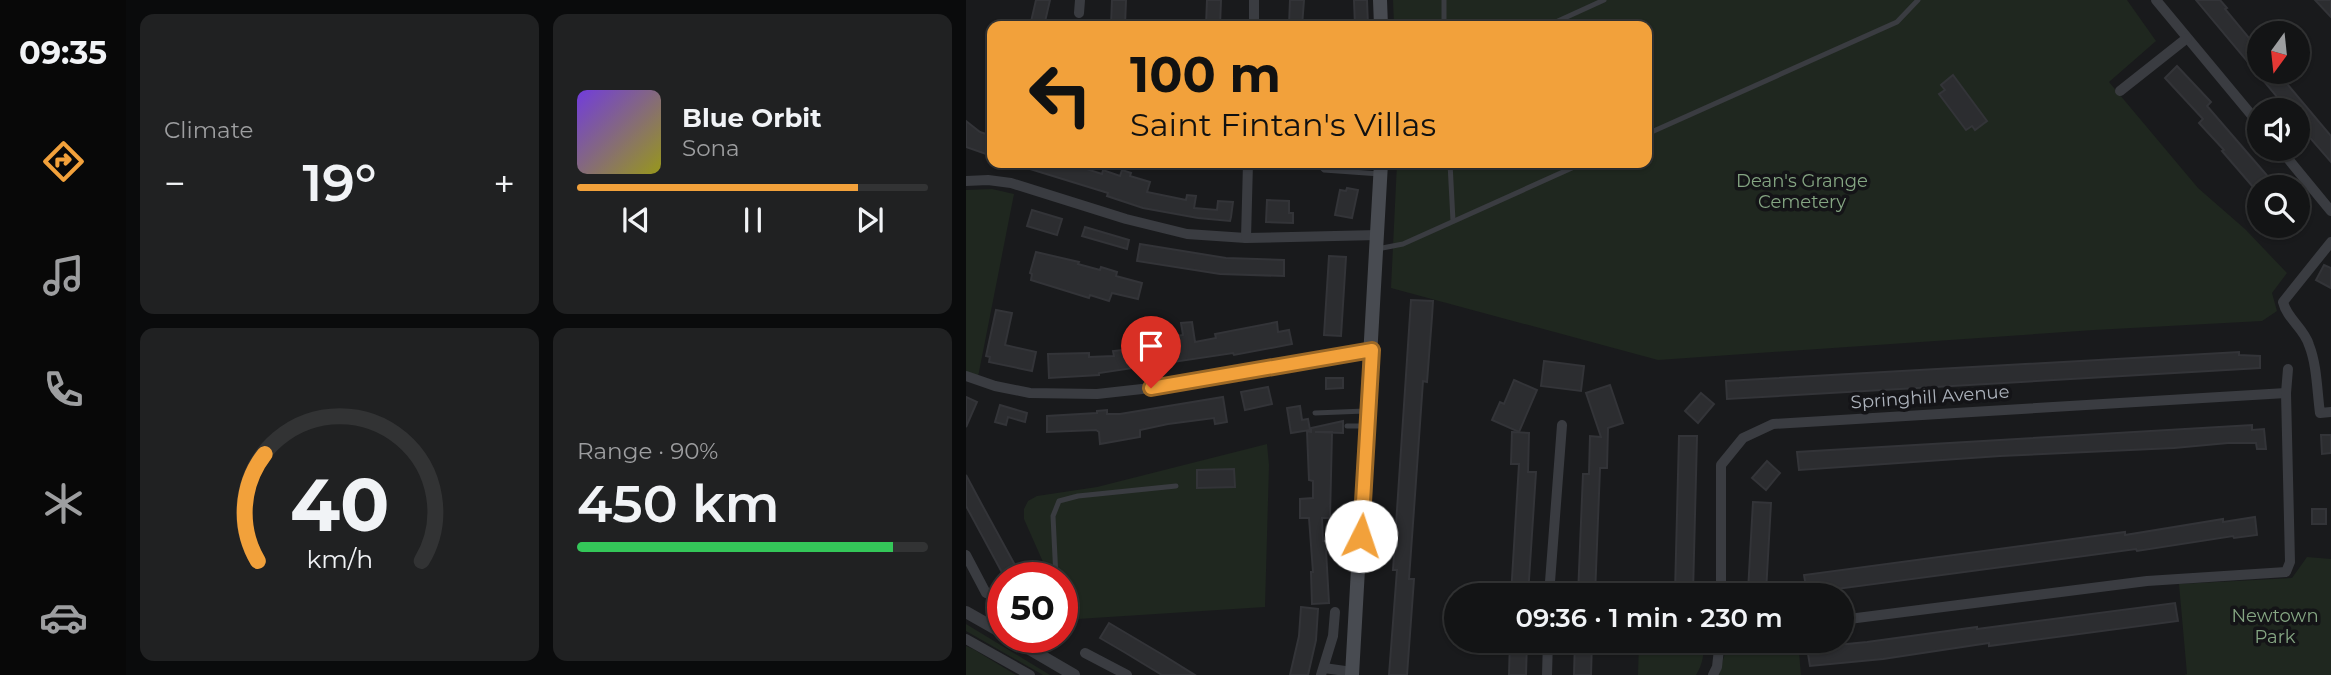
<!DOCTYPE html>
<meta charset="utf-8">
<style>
body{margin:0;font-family:Montserrat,sans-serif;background:#202122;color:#f1f3f6;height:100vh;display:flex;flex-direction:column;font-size:26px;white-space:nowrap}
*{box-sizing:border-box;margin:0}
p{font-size:23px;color:#9d9ea0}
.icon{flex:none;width:38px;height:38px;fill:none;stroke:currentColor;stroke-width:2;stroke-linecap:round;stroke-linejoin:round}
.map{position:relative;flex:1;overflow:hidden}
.side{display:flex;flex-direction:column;gap:14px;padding:14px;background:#0a0b0c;width:840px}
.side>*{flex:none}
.banner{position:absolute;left:21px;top:21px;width:665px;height:147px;border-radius:14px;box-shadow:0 2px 5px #0004,0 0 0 2px #323334;background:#f2a13b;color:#111;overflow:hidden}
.needle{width:46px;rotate:195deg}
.tools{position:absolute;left:1281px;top:21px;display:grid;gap:14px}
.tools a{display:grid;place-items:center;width:63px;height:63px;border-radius:50%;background:#131415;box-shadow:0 2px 5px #0004,0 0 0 2px #323334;font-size:35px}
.speed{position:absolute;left:21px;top:562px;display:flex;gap:14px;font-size:35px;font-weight:700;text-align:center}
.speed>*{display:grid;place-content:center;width:91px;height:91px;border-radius:50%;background:#131415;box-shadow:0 2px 5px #0004,0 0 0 2px #323334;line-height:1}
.speed .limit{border:10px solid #d22;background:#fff;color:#111}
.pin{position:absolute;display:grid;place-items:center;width:60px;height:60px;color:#fff;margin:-72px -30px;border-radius:50% 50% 50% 0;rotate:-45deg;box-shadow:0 0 7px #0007}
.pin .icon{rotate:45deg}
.me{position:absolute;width:77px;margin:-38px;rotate:4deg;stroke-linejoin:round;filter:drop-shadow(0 0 5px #0008)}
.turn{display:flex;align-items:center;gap:24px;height:147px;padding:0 28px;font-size:32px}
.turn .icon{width:91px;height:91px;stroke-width:2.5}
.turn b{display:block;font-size:49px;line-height:60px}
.big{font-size:52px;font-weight:600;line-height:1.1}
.side .widget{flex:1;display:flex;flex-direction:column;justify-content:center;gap:10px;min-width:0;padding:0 24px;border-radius:14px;background:#202122}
.side .dial{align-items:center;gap:0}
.dial svg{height:182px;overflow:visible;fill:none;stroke:#323334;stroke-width:7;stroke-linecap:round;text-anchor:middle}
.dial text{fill:#f1f3f6;stroke:none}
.song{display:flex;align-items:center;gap:21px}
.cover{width:84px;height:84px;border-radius:10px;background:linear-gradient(135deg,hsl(260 70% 55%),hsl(60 70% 35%))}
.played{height:7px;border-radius:4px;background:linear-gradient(90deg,#f2a13b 80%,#323334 80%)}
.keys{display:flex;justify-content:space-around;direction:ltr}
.heat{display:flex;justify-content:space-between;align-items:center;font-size:38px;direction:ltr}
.charge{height:10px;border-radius:5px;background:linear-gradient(90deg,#34c759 90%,#323334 0)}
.side .tiles{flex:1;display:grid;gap:14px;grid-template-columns:repeat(2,1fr)}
.trip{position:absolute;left:478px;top:583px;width:410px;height:70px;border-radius:35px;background:#131415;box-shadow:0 2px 5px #0004,0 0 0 2px #323334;font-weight:600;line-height:70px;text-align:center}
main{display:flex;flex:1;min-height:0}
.menu{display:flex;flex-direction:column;width:126px;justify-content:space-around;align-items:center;background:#080808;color:#9d9ea0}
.menu .icon{width:49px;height:49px}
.menu .selected{color:#f2a13b}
.menu b{font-size:32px;color:#f1f3f6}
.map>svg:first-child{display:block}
.green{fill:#1f271f}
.building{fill:#2c2d30;stroke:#333438;stroke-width:2}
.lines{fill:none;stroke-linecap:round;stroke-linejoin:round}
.service{stroke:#3a3c41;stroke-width:5}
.minor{stroke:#3a3c41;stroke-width:10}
.tertiary{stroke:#3a3c41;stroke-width:12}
.secondary{stroke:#484b51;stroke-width:14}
.route-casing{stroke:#9d6926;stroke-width:18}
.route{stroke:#f2a13b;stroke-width:12}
.labels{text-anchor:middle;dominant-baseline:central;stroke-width:7;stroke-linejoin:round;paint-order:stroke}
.park-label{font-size:18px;fill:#85a683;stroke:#141417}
.street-label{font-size:18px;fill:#acb2bb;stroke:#141417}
</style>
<main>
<nav class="menu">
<b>09:35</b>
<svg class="icon selected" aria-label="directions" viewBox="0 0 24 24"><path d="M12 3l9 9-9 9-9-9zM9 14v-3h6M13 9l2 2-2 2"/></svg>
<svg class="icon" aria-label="music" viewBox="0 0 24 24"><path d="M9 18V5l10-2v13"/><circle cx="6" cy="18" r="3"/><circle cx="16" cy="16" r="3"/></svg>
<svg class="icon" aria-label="phone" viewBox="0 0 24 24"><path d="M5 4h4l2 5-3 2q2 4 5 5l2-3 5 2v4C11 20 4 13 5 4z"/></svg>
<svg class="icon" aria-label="climate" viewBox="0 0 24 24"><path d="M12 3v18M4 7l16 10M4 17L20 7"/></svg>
<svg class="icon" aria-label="car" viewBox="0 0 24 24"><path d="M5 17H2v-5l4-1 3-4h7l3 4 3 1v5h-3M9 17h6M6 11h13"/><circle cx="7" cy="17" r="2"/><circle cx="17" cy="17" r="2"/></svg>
</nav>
<section class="side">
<div class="tiles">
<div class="widget"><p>Climate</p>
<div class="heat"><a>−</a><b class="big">19°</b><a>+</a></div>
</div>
<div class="widget">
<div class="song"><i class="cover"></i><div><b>Blue Orbit</b><p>Sona</p></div></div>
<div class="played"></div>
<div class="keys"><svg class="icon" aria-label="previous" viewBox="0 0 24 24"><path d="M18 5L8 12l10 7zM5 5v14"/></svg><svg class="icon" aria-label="pause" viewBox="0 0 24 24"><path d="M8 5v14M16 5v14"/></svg><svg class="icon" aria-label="next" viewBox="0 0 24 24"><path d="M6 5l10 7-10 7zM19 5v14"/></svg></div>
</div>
<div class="widget dial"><svg viewBox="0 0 100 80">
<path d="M14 69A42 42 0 1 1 86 69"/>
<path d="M14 69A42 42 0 0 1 17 22" stroke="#f2a13b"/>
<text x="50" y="56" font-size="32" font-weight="700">40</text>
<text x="50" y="72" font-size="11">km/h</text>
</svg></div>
<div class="widget"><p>Range · 90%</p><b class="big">450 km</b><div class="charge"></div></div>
</div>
</section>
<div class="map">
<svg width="1365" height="675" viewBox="0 0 1365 675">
<rect width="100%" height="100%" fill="#191a1c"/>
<g class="green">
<path d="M427 0H1161L1190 41 1143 82 1232 188 1279 229 1321 273 1306 293 1311 311 1296 321 1128 330 692 360 425 288 431 163H681V26H428Z"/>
<path d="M26 189 48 194 12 377 0 372V190Z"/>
<path d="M301 444 303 465 299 607 96 620V578L81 577V571L58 519V509L62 501 71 496 131 487Z"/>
<path d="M1341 557 1365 559V675H1218L1221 674 1213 584 1326 578Z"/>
<path d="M0 624 84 675H77L0 631Z"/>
<path d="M673 641H738C738 653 737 664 730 675H672Z"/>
<path d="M767 641H832L835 675H753L761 645Z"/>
<path d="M0 646 7 649 50 675H0Z"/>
</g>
<g class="building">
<path d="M70 0H84L78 26H64Z"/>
<path d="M146 0H160L159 26H145Z"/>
<path d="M241 0H255L254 26H240Z"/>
<path d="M324 0H338L336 26H323Z"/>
<path d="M388 0H401L402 26H389Z"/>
<path d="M1230 0H1254L1261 8 1259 9 1293 50V72H1311L1365 136V162L1332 124V110H1322Z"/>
<path d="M1349 0H1365V17Z"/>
<path d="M1211 66 1245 102 1241 106 1311 187H1287L1256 151 1258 150 1233 123 1237 119 1199 78Z"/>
<path d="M987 75 1021 121 1009 130 1006 126 1000 130 973 94 979 90 975 85Z"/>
<path d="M0 121 14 132 26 136V156L0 147Z"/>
<path d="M51 163H112L111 166 136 174 137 170 154 176 156 170 165 173 164 176 184 182 181 192 220 200 221 195 230 196 228 208 251 210 252 201 267 202 265 217 264 221 232 218 177 208 141 196 142 193 51 165Z"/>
<path d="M381 188 392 190 386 218 369 215 374 190 380 191Z"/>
<path d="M301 200 323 201V213H327V223L300 222Z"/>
<path d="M66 210 96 219 91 235 61 226Z"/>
<path d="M119 227 163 240 161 249 116 236Z"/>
<path d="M174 244 260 258 318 260V276L254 274 171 261Z"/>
<path d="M70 252 113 262 112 264 134 270 135 267 151 272 150 276 176 283 172 299 146 293 143 301 124 295 123 298 65 280 66 274 64 273Z"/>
<path d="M363 256 380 257 375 336 358 335Z"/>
<path d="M1358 265 1365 268V288L1350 280Z"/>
<path d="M445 300 467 301 466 317 461 382 457 381 449 495 443 579H448L441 675H423L431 570H427Z"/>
<path d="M30 310 46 313 39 345 70 352 66 371 23 362 24 357 20 356Z"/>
<path d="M226 322 229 342 250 338 249 334 311 322 312 332 323 330 326 344 268 355 267 353 133 373V375L83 378 82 354 123 353V357L148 356 147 351 183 347 182 340 217 335 215 323Z"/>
<path d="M1273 352V355L1294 356V368L761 399 760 381Z"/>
<path d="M578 361 618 366 615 391 575 386Z"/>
<path d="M360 378H377V388L360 389Z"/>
<path d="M548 380 571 390 553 432 526 420 534 402 538 404Z"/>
<path d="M644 385 657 423 642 428 641 468H634L629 595H612L617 474H623L624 436 635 437 620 393Z"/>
<path d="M302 387 306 404 279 410 275 392Z"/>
<path d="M735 393 748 404 732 423 719 411Z"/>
<path d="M0 397 11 402 0 427Z"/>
<path d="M257 397 261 422 249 424 248 418 202 424 174 430V437L134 444 133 432 130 430 81 432V416L131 413V411L141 410V414H154Z"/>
<path d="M34 405 61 413 59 422 42 417 40 425 29 422Z"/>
<path d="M334 406 336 420 342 419 344 430 325 433 321 408Z"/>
<path d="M377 421V433L349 432H366L364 518H356L357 541H363V550H360L363 603 346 604 345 572H347L343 518H334V499L347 498V481L343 480 341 431 345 432V428Z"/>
<path d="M1286 425V430L1298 429 1300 449H1291L1290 443H1262L1208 448 1034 456 833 470 831 452Z"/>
<path d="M546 432 563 433 562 472H570L562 595H545L553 464H545Z"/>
<path d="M1355 435H1365V453L1356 454Z"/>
<path d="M713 436H731L727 593H709Z"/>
<path d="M801 461 814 473 800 490 786 478Z"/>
<path d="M268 469 269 487 231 488V470Z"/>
<path d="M0 475 15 503 56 578H39L0 506Z"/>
<path d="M787 502 805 503 800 592 782 591Z"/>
<rect x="1346" y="509" width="14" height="15"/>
<path d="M1289 517 1291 535 1268 538 1267 536 1171 551 1170 549 841 593 838 575 1159 532V535L1257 519V522Z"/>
<path d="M1209 603 1212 621 1023 646V643L917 659 844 666 841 648 901 642 1011 627V629Z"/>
<path d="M335 607 352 609 350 640 342 675H324L333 636Z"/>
<path d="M143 623 197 655 229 675H196L158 652 134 638Z"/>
<path d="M544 640H561L560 675H543Z"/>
<path d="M609 640H626L625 675H608Z"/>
</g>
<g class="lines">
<g class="service">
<path d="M478 0V26"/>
<path d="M581 26 638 0"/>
<path d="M681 134 931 22 952 0"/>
<path d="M351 163 358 170 414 174"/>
<path d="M484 163 487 221"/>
<path d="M411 249 437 244 617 163"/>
<path d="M349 413 399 411"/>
<path d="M381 426H398"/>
<path d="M90 578 87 516 93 501 112 496 210 486"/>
</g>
<g class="minor">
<path d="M1190 0 1293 124"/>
<path d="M113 13 114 0"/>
<path d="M288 26V0"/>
<path d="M1154 91 1221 38"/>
<path d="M1314 149 1365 211"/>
<path d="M0 181 22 180 45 183 160 219 221 234 280 238 412 235"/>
<path d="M280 238 282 163"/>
<path d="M1365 242 1317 302C1321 319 1338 328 1343 345 1351 365 1351 391 1354 413L1365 412"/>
<path d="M0 376 29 386 64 393 131 394 185 388 406 350"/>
<path d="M0 555 20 593"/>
<path d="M583 595 596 425"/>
<path d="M755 595V465L777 438 807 424 1320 393"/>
<path d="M875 620 1181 581 1320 572 1324 562 1320 393 1322 369"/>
<path d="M0 639 64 675"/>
<path d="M119 653 161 675"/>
<path d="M358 668 386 672"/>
<path d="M355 675 367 636 369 612"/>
<path d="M581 675 582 640"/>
<path d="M747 675 751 667 754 640"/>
</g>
<g class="tertiary">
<path d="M0 612 37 633"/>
<path d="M43 637 108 675"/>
</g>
<g class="secondary">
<path d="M414 0 415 26"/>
<path d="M386 675 415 163"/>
</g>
</g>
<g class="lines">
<g class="route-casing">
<path id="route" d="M185 388 406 350 395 536"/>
</g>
<use href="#route" class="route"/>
</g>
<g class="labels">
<g class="park-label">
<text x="836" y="181">Dean's Grange<tspan x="836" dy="21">Cemetery</tspan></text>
<text x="1309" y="616">Newtown<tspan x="1309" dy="21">Park</tspan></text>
</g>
<g class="street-label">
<text transform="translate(964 397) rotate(-4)">Springhill Avenue</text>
</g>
</g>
</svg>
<div class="tools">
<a><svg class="needle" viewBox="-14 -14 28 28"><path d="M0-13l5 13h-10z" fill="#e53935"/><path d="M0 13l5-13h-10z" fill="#9d9ea0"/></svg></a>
<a><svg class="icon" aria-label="sound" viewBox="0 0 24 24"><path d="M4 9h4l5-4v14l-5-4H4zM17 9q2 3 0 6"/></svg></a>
<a><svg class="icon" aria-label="search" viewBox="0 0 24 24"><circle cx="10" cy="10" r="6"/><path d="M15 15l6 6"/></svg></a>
</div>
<div class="speed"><div class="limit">50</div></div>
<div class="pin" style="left:185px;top:388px;background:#d93025"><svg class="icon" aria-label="arrive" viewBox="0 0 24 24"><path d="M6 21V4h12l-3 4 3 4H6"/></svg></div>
<svg class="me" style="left:395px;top:536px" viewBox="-20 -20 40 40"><circle r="19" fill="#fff"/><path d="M0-13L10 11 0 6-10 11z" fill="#f2a13b"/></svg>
<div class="trip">09:36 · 1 min · 230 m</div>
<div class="banner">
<div class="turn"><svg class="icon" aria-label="left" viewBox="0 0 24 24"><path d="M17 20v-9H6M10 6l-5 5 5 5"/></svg><div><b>100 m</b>Saint Fintan's Villas</div></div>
</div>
</div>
</main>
